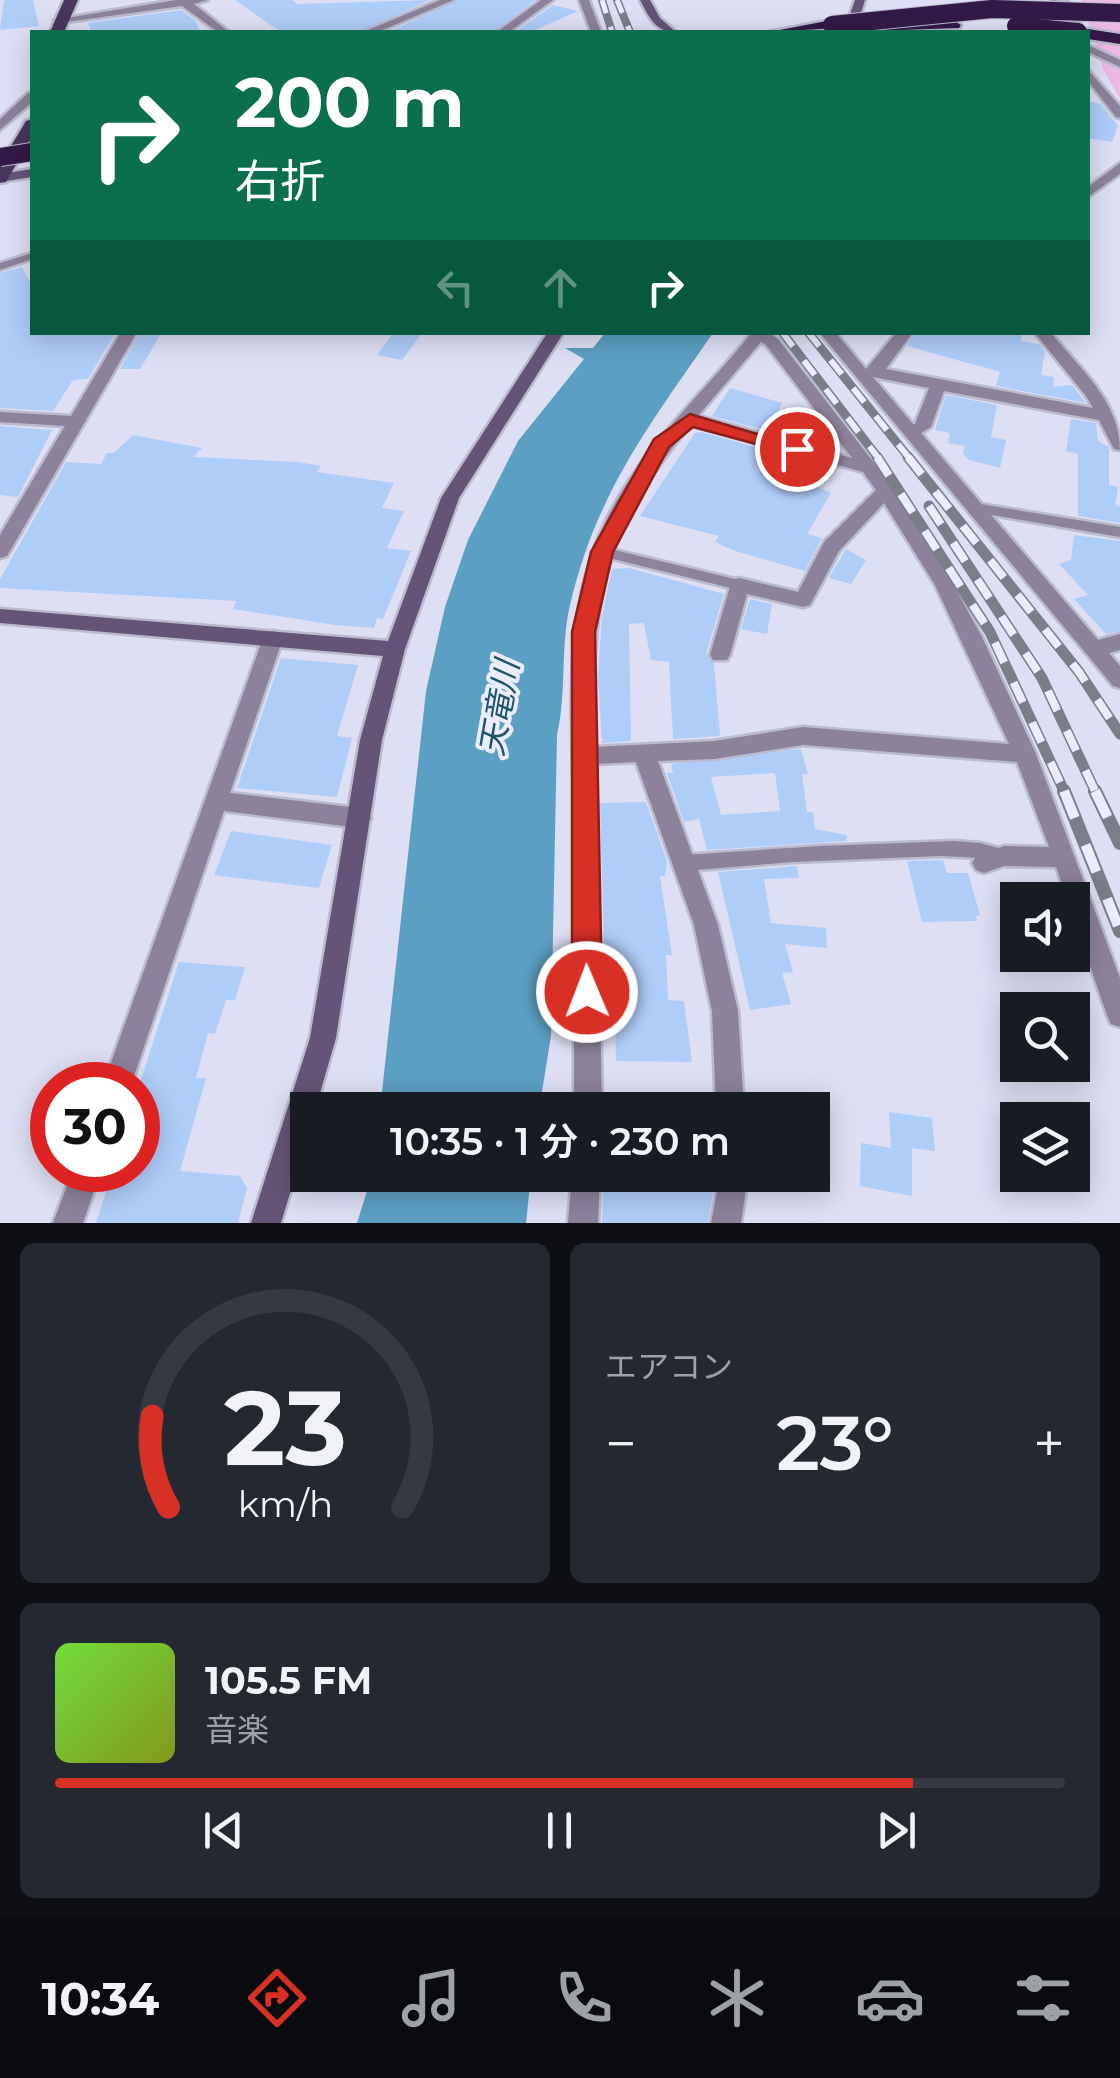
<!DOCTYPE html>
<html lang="ja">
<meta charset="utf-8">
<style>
body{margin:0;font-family:Montserrat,"Noto Sans JP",sans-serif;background:#242831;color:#f1f3f6;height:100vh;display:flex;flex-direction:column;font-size:38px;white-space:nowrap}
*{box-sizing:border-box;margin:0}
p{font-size:32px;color:#9ea1a6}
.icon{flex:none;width:55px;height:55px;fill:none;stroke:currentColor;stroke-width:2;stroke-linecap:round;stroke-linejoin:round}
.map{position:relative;height:1223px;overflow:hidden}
.drawer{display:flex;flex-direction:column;gap:20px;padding:20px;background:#0d0f14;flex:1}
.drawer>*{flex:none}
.top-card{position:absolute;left:30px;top:30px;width:1060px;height:305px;border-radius:0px;box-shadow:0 5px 25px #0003;background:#0b6e4f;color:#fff;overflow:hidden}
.tools{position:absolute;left:1000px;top:882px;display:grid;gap:20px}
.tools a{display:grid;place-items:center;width:90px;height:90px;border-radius:0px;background:#171b24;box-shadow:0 5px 25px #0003;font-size:50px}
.speed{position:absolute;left:30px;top:1062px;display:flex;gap:20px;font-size:50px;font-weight:700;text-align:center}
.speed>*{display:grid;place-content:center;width:130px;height:130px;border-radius:50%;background:#171b24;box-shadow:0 5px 25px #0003;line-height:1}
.speed .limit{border:15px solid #d22;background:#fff;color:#111}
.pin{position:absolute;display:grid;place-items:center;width:85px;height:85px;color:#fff;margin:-42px;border:5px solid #fff;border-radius:50%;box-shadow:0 2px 10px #0007}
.me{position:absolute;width:110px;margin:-55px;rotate:359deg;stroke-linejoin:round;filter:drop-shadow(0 0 8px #0008)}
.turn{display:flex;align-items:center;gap:35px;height:210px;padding:0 40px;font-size:45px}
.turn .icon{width:130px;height:130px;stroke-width:2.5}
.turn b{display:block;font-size:70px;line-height:85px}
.lanes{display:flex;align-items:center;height:95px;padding:0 40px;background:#0003;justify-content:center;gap:50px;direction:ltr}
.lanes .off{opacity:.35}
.big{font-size:75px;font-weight:600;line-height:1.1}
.drawer .tile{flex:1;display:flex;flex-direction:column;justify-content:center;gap:15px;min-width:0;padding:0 35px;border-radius:15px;background:#242831}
.drawer .dial{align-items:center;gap:0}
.dial svg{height:260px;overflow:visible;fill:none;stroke:#363941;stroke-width:7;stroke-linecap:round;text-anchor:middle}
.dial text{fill:#f1f3f6;stroke:none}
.song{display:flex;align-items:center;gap:30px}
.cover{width:120px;height:120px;border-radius:15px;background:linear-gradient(135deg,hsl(100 70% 55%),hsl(70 70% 35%))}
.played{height:10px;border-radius:5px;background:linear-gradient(90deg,#d93025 85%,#363941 85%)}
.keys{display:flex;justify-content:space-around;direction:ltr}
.heat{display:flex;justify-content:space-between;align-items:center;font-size:55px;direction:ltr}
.drawer .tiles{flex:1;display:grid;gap:20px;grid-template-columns:1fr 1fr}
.tile:last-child{grid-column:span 2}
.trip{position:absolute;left:290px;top:1092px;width:540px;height:100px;border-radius:0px;background:#171b24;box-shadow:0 5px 25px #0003;font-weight:600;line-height:100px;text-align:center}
.dock{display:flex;height:160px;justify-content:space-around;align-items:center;background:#090b0e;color:#9ea1a6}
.dock .icon{width:70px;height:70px}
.dock .current{color:#d93025}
.dock b{font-size:45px;color:#f1f3f6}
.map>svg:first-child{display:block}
.green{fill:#ebb9e4}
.water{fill:#5c9fc4}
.building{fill:#afcdf9;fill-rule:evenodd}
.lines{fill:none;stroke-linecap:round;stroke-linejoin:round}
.lane-casing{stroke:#babbce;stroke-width:5}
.street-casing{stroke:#babbce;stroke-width:5}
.secondary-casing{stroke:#babbce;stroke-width:5}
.primary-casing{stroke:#babbce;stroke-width:5}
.highway-casing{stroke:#babbce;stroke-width:5}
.lane{fill:#8d829b;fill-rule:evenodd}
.street{fill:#8d829b;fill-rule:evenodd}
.secondary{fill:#665478;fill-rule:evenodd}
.primary{fill:#4a355f;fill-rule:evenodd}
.highway{fill:#331949;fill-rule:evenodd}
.rail-far3-casing{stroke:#7c7d8b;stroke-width:8}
.rail-far2-casing{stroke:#7c7d8b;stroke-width:9}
.rail-far1-casing{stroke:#7c7d8b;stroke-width:11}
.rail-casing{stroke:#7c7d8b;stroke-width:14}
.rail-far3{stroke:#ebedfe;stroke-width:5;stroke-dasharray:14;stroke-linecap:butt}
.rail-far2{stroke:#ebedfe;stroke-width:6;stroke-dasharray:18;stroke-linecap:butt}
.rail-far1{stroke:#ebedfe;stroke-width:8;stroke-dasharray:22;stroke-linecap:butt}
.rail{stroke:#ebedfe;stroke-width:10;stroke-dasharray:29;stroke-linecap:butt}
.highway-bridge-casing{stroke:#babbce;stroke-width:20;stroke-linecap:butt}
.highway-bridge{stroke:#331949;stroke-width:18}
.route{fill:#d93025;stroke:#8d1f18;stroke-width:2.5}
.labels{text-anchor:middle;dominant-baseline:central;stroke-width:8;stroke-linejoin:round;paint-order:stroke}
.water-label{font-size:32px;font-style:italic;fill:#1e536e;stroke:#ebedfe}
</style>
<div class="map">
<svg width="1120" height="1223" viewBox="0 0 1120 1223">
<rect width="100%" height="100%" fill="#dedff5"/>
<path class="green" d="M1082 0H1120V99L1103 69Z"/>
<g class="water">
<path d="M605 333H713C650 424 596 493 570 605 560 648 567 692 557 735L551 1036 539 1110H380L426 691 445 607 468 540 518 441 584 359 565 348H593Z"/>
<path d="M372 1175H531L526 1223H357Z"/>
</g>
<g class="building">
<path d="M4 0H33L39 26 0 30Z"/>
<path d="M235 0H292L298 4 430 0 360 32H281Z"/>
<path d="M457 0H535L494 32 393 30Z"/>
<path d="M553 5 578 11 531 32H515Z"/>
<path d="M181 10 195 20 200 32H92L88 23Z"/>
<path d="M1088 101 1101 104 1118 126 1112 142 1088 138Z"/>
<path d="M22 267 32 286V332H116L88 379 73 380 53 411 0 408V273Z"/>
<path d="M140 332H162L140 369H120Z"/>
<path d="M394 332H423L402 360 377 355Z"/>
<path d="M916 332H1021V341L1039 344 1045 352 1041 375 1054 377 1053 387 1072 385 1086 403 996 386 1000 372 907 346Z"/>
<path d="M730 388 782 403 767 431 712 416Z"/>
<path d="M946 395 997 405 991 437 1006 440 1000 468 969 460 963 454 965 446 948 443 950 433 935 430Z"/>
<path d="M1071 419 1096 423 1098 441 1109 447V485L1118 487 1115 505 1120 506V523L1078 516V454L1066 451Z"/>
<path d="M0 426 52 430 18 497 0 495Z"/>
<path d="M702 432 807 462 797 479 831 493 807 534 822 538 805 571 735 551 715 542 719 536 640 516 695 433Z"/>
<path d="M133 435 202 448 193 457 298 462 321 466 317 472 394 483 382 508 404 511 387 548 411 551 383 619 377 618 374 628 335 625 233 609 236 601 0 588V579L66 462 101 464 107 453H114Z"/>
<path d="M1074 535 1120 541V631L1106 634 1074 599 1088 595 1059 564 1071 560Z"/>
<path d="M846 549 866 560 851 584 829 578Z"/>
<path d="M629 568 724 594 706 654 714 664 720 736 673 739 669 662 651 660 644 623 629 624 631 741 602 743 598 676 602 616 612 569Z"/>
<path d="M750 599 772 604 767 634 741 629Z"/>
<path d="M281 658 358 665 337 736 352 738 337 797 237 788Z"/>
<path d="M801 749 808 774H802L807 812H813L815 829 847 835 846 841 707 850 699 819 684 822 667 773H673L671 764ZM775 773 780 811 721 815 711 777Z"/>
<path d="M646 802 667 861 665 876H660L672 955H666L668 1000 684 1001 692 1062 616 1061 615 1016 605 989 600 803Z"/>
<path d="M231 831 332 845 319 888 214 875Z"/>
<path d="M943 860 947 873H968L980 915 976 916 977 921 922 922 907 861Z"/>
<path d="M797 866 799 878 764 879 771 923 826 928 827 948 785 944 793 972 782 973 791 1004 750 1010 718 872Z"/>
<path d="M179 962 245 967 235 1000H226L215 1034 208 1033 196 1078H206L180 1171 240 1176 247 1188 238 1223H96L113 1170H138V1089Z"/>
<path d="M889 1112 932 1118 935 1151 912 1148V1196L860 1186 861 1143 891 1148Z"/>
<path d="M615 1175H716L708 1223H602L603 1191 615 1192Z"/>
</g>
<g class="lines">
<g class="lane-casing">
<g id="lane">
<path d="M32 253V259L0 270V263Z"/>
<path d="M974 503 1120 527V537L969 511 967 508 969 505Z"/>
<path d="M602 547 739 580 746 585 739 590 597 555 595 552Z"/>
<path d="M954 841 980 843 1010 851 1013 856 1010 861 1004 864 980 858 941 856 793 862 684 871 678 868 675 863 678 858 684 855 820 846Z"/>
</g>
</g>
<g class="street-casing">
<g id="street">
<path d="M208 0 194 4 229 32H218L182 6 59 23 54 20 176 0Z"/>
<path d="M440 0H454L378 32H363Z"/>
<path d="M541 0H553L509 32H497Z"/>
<path d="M579 0H589L601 32H591Z"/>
<path d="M1051 0 1068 2 1085 32H1075L1060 6Z"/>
<path d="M1088 45 1120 60V67L1088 52Z"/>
<path d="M1088 70 1120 106V118L1116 117 1088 81Z"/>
<path d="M28 93H32V102L0 130V119Z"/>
<path d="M1120 163V174L1088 197V187Z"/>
<path d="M121 332H137L7 556 0 558V535L65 426 0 422V412L71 416Z"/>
<path d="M749 332H768L778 339 892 486 936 553 982 637 1036 754 1120 978V1027L1111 1024 1107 1015 1072 914V900H1068L1056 867 1004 866 984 873 976 870 972 863 976 856 1004 846 1049 847 1017 762 803 745 714 759 658 761 718 925 738 1011 744 1110H716L712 1011 694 925 636 762 596 764 602 1110H574C574 1011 574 912 574 813 573 715 561 612 606 521 640 450 701 395 750 335ZM761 342 766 345 852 458 698 416ZM691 425 863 472 876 490 824 542 798 592 739 578 732 580 710 655 713 660H727L730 655 747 594 803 607 810 605 839 551 884 503 935 585 1009 744 803 727 714 741 595 747C590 607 598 535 691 425Z"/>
<path d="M819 332H835L866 369 897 332H913L886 369 1093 408 1086 396 1034 332H1050C1080 368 1120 402 1120 450L1114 449 1099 420 944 391 931 427 921 433 1098 640 1120 634V650L1109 653 1120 666V688L1113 686ZM873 377 929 388 915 424H913Z"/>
<path d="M273 631 280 633 283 638 230 793 359 808 367 811 371 818 367 825 359 828 224 811 131 1085H103L263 638 266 633Z"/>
<path d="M73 1170H101L83 1223H53Z"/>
<path d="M572 1175H600L598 1223H568Z"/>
<path d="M720 1175H748L741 1223H711Z"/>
</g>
</g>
<g class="secondary-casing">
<g id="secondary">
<path d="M640 0H650L660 18 676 32C655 32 649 17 640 0Z"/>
<path d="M855 0H865L855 32H844Z"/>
<path d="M32 169V177L0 182V174Z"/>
<path d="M548 332H564L459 498 405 649 382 740 336 1038 315 1110H308V1134L281 1223H251L310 1038 360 740 383 656 0 623V609L388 641 441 498Z"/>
</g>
</g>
<g class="primary-casing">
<g id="primary">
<path d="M64 0H78L64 32H50Z"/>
<path d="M32 119V137L6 182 0 183V164L26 121Z"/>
</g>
</g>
<g class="highway-casing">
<g id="highway">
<path d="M832 20 840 25 838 28 769 32Z"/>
<path d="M953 20 961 25 959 28 844 32 852 27Z"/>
<path d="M1088 29 1120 34V44L1088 39V32H1081Z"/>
</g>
</g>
<use href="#lane" class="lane"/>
<use href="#street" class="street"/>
<use href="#secondary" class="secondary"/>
<use href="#primary" class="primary"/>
<use href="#highway" class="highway"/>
<g class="rail-far3-casing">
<g id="rail-far3">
<path d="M602 0 612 32"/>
<path d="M617 0 630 32"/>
</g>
</g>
<g class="rail-far2-casing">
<g id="rail-far2">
<path d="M782 332 879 459"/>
<path d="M808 332 910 459"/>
</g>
</g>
<g class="rail-far1-casing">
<g id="rail-far1">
<path d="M877 457 990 632 1065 793"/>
<path d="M908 457 1079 672 1120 734"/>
<path d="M929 506 1042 678 1096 793"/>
</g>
</g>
<g class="rail-casing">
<g id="rail">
<path d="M1064 791 1120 931"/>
<path d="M1095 791 1120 843"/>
</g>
</g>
<use href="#rail-far3" class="rail-far3"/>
<use href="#rail-far2" class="rail-far2"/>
<use href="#rail-far1" class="rail-far1"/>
<use href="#rail" class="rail"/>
<g class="highway-bridge-casing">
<g id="highway-bridge">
<path d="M832 25 992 9 1120 13"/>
<path d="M1016 26 1078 32"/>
<path d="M0 157 32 152"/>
</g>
</g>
<use href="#highway-bridge" class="highway-bridge"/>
</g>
<path class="route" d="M690 414 807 449 797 455 693 427 669 447 613 552 595 632 602 992 597 1002 587 1006 577 1002 572 992V632L591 552 654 439Z"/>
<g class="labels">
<g class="water-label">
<text transform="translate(499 708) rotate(-80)">天竜川</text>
</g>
</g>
</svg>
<div class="tools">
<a><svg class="icon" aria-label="sound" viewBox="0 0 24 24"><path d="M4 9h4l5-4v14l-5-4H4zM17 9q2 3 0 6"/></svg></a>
<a><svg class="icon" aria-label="search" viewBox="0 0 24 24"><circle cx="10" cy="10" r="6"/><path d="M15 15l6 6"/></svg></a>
<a><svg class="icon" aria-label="layers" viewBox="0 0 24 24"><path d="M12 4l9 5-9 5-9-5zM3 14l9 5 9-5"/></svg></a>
</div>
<div class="speed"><div class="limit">30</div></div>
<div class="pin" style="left:797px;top:449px;background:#d93025"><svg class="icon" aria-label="arrive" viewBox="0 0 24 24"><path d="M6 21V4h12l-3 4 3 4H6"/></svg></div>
<svg class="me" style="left:587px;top:992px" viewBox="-20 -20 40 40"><circle r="17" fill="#d93025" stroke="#fff" stroke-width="3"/><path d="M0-11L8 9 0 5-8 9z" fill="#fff"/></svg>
<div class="trip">10:35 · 1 分 · 230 m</div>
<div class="top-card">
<div class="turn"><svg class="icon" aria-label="right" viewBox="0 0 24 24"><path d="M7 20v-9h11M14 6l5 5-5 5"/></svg><div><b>200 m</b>右折</div></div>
<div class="lanes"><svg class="icon off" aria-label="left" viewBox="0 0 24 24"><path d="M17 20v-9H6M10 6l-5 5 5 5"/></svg><svg class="icon off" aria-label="ahead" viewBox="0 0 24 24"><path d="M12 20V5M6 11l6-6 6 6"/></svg><svg class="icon" aria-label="right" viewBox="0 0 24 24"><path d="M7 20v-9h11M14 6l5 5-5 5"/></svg></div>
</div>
</div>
<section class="drawer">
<div class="tiles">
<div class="tile dial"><svg viewBox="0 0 100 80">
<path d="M14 69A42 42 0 1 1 86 69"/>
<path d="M14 69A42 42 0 0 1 9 41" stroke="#d93025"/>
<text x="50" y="56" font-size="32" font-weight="700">23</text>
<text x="50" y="72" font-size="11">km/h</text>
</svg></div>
<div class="tile"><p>エアコン</p>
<div class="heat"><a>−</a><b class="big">23°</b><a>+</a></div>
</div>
<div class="tile">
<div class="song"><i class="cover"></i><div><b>105.5 FM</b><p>音楽</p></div></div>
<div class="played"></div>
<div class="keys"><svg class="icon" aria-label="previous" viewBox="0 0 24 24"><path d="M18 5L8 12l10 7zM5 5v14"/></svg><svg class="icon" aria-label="pause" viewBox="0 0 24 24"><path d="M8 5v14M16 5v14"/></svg><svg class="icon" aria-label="next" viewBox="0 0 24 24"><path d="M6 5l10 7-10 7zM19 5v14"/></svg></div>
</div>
</div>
</section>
<nav class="dock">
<b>10:34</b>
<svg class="icon current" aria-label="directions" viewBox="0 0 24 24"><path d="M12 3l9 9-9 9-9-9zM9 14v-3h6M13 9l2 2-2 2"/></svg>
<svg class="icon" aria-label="music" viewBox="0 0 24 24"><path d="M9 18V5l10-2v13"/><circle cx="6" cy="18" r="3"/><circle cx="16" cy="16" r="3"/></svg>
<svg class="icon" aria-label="phone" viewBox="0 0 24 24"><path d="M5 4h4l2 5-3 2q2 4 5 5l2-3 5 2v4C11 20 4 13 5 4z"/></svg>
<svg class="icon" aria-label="climate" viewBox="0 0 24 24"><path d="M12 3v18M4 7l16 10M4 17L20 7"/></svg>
<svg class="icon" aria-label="car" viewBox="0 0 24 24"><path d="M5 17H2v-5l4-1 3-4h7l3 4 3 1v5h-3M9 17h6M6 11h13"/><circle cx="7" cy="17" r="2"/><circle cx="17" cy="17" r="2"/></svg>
<svg class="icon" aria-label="filters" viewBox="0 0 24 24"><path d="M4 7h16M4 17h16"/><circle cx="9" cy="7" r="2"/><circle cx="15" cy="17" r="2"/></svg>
</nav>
